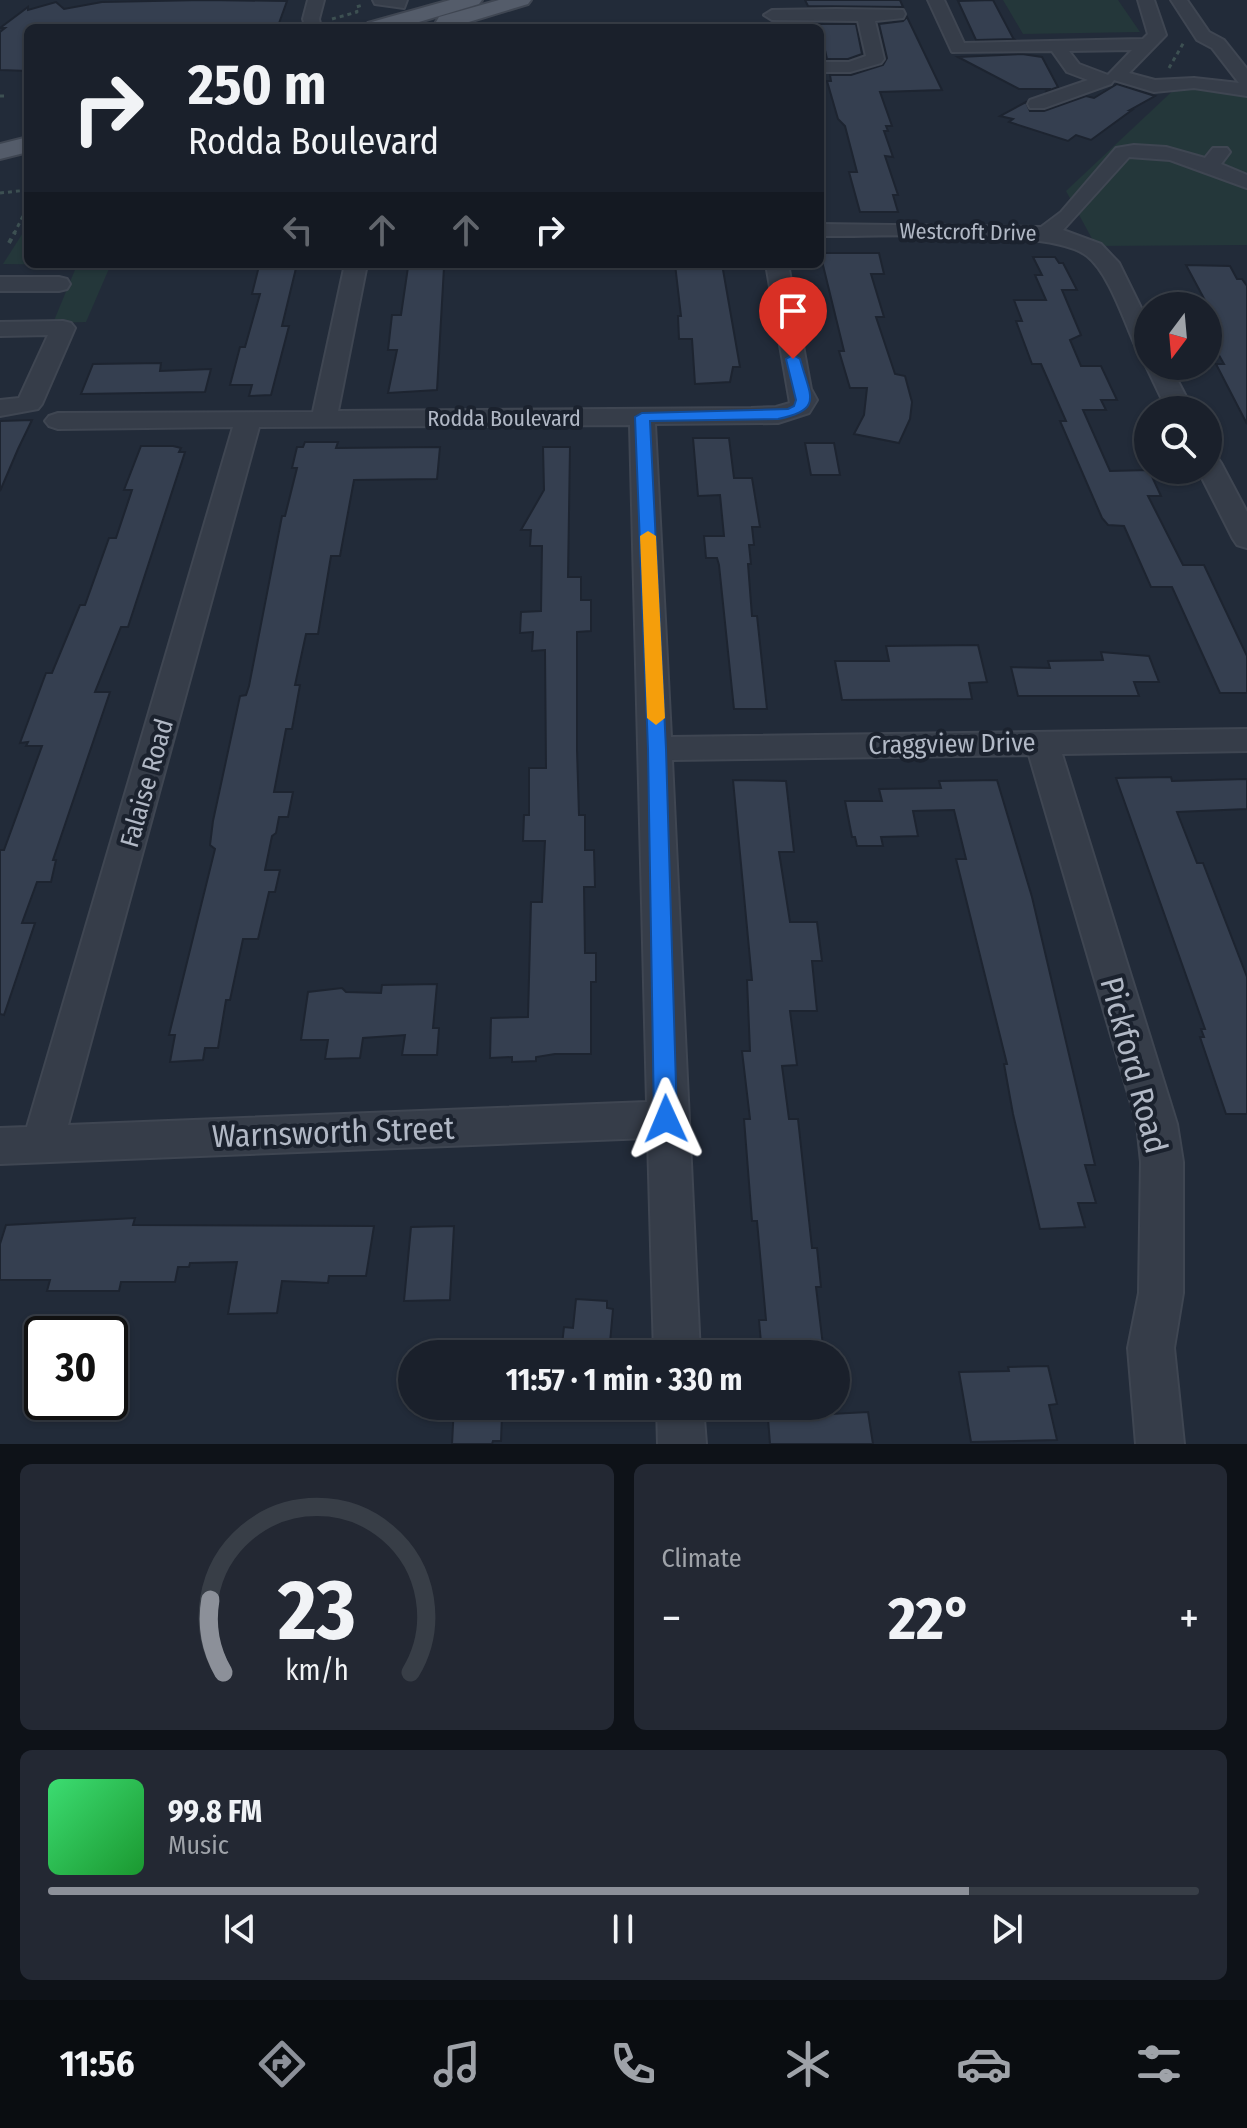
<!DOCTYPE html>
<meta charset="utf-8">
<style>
body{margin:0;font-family:"Fira Sans Condensed",sans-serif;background:#232833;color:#f1f3f6;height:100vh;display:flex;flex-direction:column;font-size:30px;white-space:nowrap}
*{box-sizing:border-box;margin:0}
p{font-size:26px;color:#9fa3a9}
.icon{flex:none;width:44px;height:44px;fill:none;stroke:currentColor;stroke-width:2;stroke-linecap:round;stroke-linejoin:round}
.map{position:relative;height:1444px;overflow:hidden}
.side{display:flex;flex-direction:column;gap:20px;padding:20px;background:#0e1218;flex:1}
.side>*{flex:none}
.top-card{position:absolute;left:24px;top:24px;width:800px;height:244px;border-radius:12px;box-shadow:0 2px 6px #0004,0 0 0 2px #383e47;background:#1a202b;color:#f1f3f6;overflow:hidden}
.needle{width:52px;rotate:196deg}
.controls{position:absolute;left:1134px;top:292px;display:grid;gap:16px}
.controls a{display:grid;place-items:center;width:88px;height:88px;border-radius:50%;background:#1a202b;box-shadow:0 2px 6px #0004,0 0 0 2px #383e47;font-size:40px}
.speed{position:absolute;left:24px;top:1316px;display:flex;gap:16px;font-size:40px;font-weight:700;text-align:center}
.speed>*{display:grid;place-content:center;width:104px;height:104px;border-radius:50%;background:#1a202b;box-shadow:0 2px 6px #0004,0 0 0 2px #383e47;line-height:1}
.speed .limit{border:4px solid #111;border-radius:12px;background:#fff;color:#111}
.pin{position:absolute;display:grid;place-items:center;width:68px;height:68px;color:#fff;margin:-82px -34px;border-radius:50% 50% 50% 0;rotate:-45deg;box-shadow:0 0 8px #0007}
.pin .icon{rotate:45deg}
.me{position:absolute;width:88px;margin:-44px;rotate:359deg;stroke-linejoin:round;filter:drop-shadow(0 0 6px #0008)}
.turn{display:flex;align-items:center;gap:28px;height:168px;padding:0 32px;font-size:36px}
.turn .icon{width:104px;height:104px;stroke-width:2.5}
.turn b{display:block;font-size:56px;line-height:68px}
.lanes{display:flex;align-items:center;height:76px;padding:0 32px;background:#0003;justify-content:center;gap:40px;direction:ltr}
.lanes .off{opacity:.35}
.big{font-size:60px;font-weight:700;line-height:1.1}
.side .card{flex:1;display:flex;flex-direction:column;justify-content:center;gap:12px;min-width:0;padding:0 28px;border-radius:12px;background:#232833}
.side .dial{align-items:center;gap:0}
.dial svg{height:208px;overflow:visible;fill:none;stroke:#383e47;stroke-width:7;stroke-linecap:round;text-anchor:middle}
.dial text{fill:#f1f3f6;stroke:none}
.song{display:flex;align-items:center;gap:24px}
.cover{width:96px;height:96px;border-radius:12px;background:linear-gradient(135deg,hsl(140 70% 55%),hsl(130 70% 35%))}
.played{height:8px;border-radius:4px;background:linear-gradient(90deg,#8c9099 80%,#383e47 80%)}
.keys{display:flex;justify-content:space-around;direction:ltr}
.heat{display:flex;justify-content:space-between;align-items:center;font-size:44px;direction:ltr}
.side .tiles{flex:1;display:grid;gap:20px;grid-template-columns:1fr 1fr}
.card:last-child{grid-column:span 2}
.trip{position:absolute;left:398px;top:1340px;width:452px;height:80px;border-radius:40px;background:#1a202b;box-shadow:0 2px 6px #0004,0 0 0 2px #383e47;font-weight:700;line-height:80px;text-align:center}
.menu{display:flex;height:128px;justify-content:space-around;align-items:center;background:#0a0d11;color:#9fa3a9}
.menu .icon{width:56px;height:56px}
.menu .active{color:#8c9099}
.menu b{font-size:36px;color:#f1f3f6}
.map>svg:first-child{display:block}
.green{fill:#24373a}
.building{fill:#353f50;stroke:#1d2430;stroke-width:2}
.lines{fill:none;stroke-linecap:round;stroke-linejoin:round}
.minor-casing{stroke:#3f4652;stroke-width:4}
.major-casing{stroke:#3f4652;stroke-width:4}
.path-far1{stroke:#3d5052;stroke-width:3;stroke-dasharray:4 4;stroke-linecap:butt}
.path{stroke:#3d5052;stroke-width:4;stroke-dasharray:5 5;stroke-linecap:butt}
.minor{fill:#363d49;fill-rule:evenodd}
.major{fill:#545c6a;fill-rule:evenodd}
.route{fill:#1a73e8;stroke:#114b97;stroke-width:2}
.slow{fill:#f59e0b}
.labels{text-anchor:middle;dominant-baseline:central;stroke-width:8;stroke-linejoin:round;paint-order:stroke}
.far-street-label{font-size:22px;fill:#b1b8c5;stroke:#1b222e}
.street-label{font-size:26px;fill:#b1b8c5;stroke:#1b222e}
.near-street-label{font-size:32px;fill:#b1b8c5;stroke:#1b222e}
</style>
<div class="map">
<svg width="1247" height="1444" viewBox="0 0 1247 1444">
<rect width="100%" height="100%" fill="#222b39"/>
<g class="green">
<path d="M1003 0H1118L1140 32 1023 34Z"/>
<path d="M1180 84 1247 96V245L1096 246 1066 191Z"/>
<path d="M28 225V264H111L86 322 53 323 77 265 3 264Z"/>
</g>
<g class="building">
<path d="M204 0 287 1 278 26 28 28V71L0 70V32L5 28H0L28 7V10L56 2 64 9 102 2Z"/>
<path d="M805 0H900L903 7 808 6Z"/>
<path d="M993 0 1013 38 1014 39 976 40 958 1Z"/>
<path d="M907 17 942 90 880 92 892 126H886L888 131H884L893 157 885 156 898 195H893L898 212H860L849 172H857L845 126 838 119 827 81H831L830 75H851L883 65 887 58 879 24 903 21Z"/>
<path d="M815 24H856L862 54 848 59H827L820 28Z"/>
<path d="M1022 54 1042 57 1058 87 1045 92 1051 89H1019L958 57Z"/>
<path d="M1117 84 1155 96 1130 110H1132L1091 140 1076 135 1068 141 1009 122 1013 119 1000 116 1026 102 1030 111H1044L1086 96 1094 98Z"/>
<path d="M820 253H879L884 274H871L884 317H876L895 374 905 376 912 402 910 419 899 443 854 434 864 415 867 388H850L839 351H844Z"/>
<path d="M1033 257H1055L1059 263H1063L1077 290H1062L1081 335 1070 340 1081 366H1101L1117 400H1101L1106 410H1083L1110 471 1149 470 1161 496H1148L1183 565H1204L1247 656V693H1220L1172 587H1151L1124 526 1108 525 1102 518 1060 421H1066L1041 364H1032L1016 321H1022L1014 300H1046L1035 275H1042Z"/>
<path d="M265 264H297L282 326H289L271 395 249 396 252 385H230L240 347H245L260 294H252L259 266Z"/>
<path d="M675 264H722L740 367H733L730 382 695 384 692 339H679L678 316H681Z"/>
<path d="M1186 265 1230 266 1237 279H1242L1247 286V424L1216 364H1224L1208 336V306Z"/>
<path d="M408 267H444L437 390 388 393 397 350H388L392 315H401Z"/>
<path d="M161 363 160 371 211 369 205 392 81 394 93 364Z"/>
<path d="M32 420 18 449 0 491V421Z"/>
<path d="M693 438H729L734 478H752L760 527H752L754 545H749L751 564H748L752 616H757L767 709H734L719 565 717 558H706L704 536H724L720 495 698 496Z"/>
<path d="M305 442H338L336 448 440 447 437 479 354 480 340 556H331L318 634H306L295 685H300L292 729H286L274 792H293L288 817H279L276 833 272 836 265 870H280L275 892H269L258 939H243L230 1000H226L218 1048H205L203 1060 170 1062 175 1035H169L215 849 210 845 213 821 240 696 246 695 249 686 282 516H285L297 468H292L297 447H303Z"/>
<path d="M805 443H834L840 475H811Z"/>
<path d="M141 446H173L181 448 179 452H185L128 627H121L95 692H110L53 860H56L51 882H37L22 923H35L4 1015 0 1014V850H4L42 746H26L28 742 20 743 46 673H52L80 605H85L109 538H116L132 490H124Z"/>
<path d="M543 447H570L568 577H581V600H591V631L577 632V750L579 815H585V850H594L595 887H584L585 953H596V982H591V1054H555L536 1057V1061L512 1062V1057L490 1058 491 1018 528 1017 531 902H542L545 841H523L524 815H529V768H546L545 650 532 651 533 632 520 633 521 612 541 611 542 546H530L531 530H521L544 490Z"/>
<path d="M978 645 987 682 969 683 972 699 842 700 835 661H889L886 646Z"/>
<path d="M1101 652 1149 656 1159 682H1134L1139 696H1018L1011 667 1050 668 1048 661 1103 660Z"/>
<path d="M1171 777 1172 781 1247 779V809L1177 812 1197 863H1203L1247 977V1114H1226L1200 1037H1204L1201 1029H1205L1116 778Z"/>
<path d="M733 780 786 781 794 852H779L790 922H817L822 961H812L817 1011H790L797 1065 782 1066 789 1119H798L812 1248H817L821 1287H816L824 1354H762L759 1320H766L757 1221H752L744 1119H750L742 1051H750L747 980H752Z"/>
<path d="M997 780 1032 897 1095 1165H1085L1096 1203H1078L1085 1227 1040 1229 1013 1114 1004 1064H1007L956 859H966L954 810 913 811 918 836 881 837 883 846H857L855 837H852L845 801H882L879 789 941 788 939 781Z"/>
<path d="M437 984 433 1028H439L437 1055H402L405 1035 363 1038 360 1058 325 1059 328 1040H301L308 992 342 988 346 992 381 993 382 985Z"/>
<path d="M135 1218 133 1225 374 1226 366 1276H329L328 1283 282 1281 277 1313 228 1314 237 1262 190 1263 189 1267H178L175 1282H121L119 1291H47L50 1280H0V1244L6 1225Z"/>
<path d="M454 1226 450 1300 404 1301 411 1227Z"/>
<path d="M576 1299 607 1301V1308L613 1309 609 1354H561L564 1327 573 1328Z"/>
<path d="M1048 1366 1057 1404 1049 1405 1057 1440 971 1442 959 1372 1009 1371 1008 1367Z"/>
<path d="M454 1406H488V1415L502 1414 501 1441H493L492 1444H452Z"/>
<path d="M767 1406H831V1414L868 1412 873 1444H770Z"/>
</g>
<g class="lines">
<g class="minor-casing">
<g id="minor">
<path d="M308 0H324L319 19 321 28 305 26 303 19Z"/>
<path d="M373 0H407L404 8 375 4Z"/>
<path d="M928 0H944L964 43 1143 39 1148 34 1138 0H1154L1166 35 1129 73 1155 80 1194 78 1239 83 1212 48 1197 40 1171 0H1187L1209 32 1224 40 1247 69V96L1194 88 1154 92 1114 80 1111 84 1044 108H1030L1028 104 1030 100 1088 80 1067 72 1052 51 952 52ZM1132 50 1108 75 1079 64 1069 51Z"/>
<path d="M836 9 903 10 905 14 903 18 875 21 884 59 881 63 850 72H820V62H849L866 56 858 21 772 20 764 15 772 10Z"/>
<path d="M1134 145 1166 147 1205 158 1213 148H1227L1230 152 1221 164 1247 175V188L1170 160 1129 157 1063 230 1101 244 1119 263 1148 322V354L1140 352 1136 347C1124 321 1109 273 1087 256 1051 227 874 237 820 236V224L1041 227 1061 212 1116 148Z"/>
<path d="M345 264H367L338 411 751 408 776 407 790 403 766 264H788L811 389 817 400 809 413 778 423 655 424 671 737 1247 729V751L1062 754 1177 1124 1183 1162V1293L1174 1348 1184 1444H1136L1128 1348 1139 1293 1141 1162 1137 1124 1029 755 672 760 700 1354H654L648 1138 0 1164V1128L27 1127 233 427 58 429 49 426 45 421 49 416 58 413 313 412ZM630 425 647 1102 68 1125 259 427Z"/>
<path d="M0 277H59L67 279 70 284 67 289 59 291H0Z"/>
<path d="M63 321 71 323 75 328 42 404 38 409 0 416V400L19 398 48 335 0 336V322Z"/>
<path d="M1148 363V366H1170L1193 410H1167L1146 366Z"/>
<path d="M1208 455 1217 457 1221 463 1247 512V548L1237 545 1233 539 1198 470H1208Z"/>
<path d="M657 1406H703L706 1444H658Z"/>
</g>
</g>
<g class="major-casing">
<g id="major">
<path d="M450 0H482L479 4 399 28H365L368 23Z"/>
<path d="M499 0H531L528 4 449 28 439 27 436 22 439 17Z"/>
<path d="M28 137V152L0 159V144Z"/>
</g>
</g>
<g class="path-far1">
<path d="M332 19 357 12 356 7 363 5"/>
<path d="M86 28 283 26"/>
<path d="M1169 68 1184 42"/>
<path d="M0 96H5"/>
<path d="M0 193 28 190"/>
<path d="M14 234 28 206"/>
</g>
<path class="path" d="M9 243 15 232"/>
<use href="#minor" class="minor"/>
<use href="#major" class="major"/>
</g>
<path class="route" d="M793 355 800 359C810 396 824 410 778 419L650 421 666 749 677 1119 674 1126 666 1129 657 1126 654 1119 648 749 635 417 642 413 788 409 794 406 796 400 786 359Z"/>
<path class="slow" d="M648 531 656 536 665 718 656 725 647 718 640 536Z"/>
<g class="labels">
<g class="far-street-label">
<text transform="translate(968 232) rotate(1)">Westcroft Drive</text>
<text x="504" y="418">Rodda Boulevard</text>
</g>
<g class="street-label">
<text transform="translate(952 744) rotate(-1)">Craggview Drive</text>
<text transform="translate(147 783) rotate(-74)">Falaise Road</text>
</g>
<g class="near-street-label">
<text transform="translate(1134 1065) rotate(75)">Pickford Road</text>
<text transform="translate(333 1132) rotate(-2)">Warnsworth Street</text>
</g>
</g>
</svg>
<div class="controls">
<a><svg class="needle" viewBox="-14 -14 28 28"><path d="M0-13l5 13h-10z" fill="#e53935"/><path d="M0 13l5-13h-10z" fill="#9fa3a9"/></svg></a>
<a><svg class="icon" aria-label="search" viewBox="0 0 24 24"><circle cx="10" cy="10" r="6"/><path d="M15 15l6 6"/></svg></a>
</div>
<div class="speed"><div class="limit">30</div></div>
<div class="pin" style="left:793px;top:359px;background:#d93025"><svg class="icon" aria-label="arrive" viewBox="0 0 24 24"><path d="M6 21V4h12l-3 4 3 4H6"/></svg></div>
<svg class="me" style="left:666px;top:1119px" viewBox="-20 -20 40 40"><path d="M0-17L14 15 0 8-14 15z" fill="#1a73e8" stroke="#fff" stroke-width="4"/></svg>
<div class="trip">11:57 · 1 min · 330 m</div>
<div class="top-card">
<div class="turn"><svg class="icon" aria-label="right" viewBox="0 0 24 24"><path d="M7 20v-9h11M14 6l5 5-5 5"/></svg><div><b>250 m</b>Rodda Boulevard</div></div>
<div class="lanes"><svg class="icon off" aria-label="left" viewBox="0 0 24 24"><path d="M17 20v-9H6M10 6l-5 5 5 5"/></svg><svg class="icon off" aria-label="ahead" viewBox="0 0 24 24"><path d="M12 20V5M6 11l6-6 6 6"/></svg><svg class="icon off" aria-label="ahead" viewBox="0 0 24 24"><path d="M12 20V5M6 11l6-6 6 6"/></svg><svg class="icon" aria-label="right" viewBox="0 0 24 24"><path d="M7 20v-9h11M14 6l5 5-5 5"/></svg></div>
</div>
</div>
<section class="side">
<div class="tiles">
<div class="card dial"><svg viewBox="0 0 100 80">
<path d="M14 69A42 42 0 1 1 86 69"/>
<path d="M14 69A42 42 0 0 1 9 41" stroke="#8c9099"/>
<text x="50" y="56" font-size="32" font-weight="700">23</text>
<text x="50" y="72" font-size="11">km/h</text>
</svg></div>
<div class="card"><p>Climate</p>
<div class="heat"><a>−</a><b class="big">22°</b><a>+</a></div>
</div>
<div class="card">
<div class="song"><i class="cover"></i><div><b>99.8 FM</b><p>Music</p></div></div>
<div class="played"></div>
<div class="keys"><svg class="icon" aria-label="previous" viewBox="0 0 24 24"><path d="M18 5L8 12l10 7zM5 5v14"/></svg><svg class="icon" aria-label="pause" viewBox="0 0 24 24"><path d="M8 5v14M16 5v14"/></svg><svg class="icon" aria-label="next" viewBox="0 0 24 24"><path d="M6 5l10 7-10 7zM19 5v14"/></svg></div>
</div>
</div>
</section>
<nav class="menu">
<b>11:56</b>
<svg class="icon active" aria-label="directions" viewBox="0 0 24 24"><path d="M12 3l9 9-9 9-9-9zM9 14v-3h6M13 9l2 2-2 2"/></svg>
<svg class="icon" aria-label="music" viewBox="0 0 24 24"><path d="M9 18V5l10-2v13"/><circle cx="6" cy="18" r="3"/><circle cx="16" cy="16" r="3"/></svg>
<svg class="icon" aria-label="phone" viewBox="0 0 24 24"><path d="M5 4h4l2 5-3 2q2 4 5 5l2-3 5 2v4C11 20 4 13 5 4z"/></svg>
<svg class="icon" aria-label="climate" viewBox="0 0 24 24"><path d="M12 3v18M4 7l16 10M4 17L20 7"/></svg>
<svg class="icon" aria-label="car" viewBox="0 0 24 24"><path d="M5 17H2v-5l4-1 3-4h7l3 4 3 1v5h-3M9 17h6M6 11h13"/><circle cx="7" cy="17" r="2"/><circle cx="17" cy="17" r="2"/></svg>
<svg class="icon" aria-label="filters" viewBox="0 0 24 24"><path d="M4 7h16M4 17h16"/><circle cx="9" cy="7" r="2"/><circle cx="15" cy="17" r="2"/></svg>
</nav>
